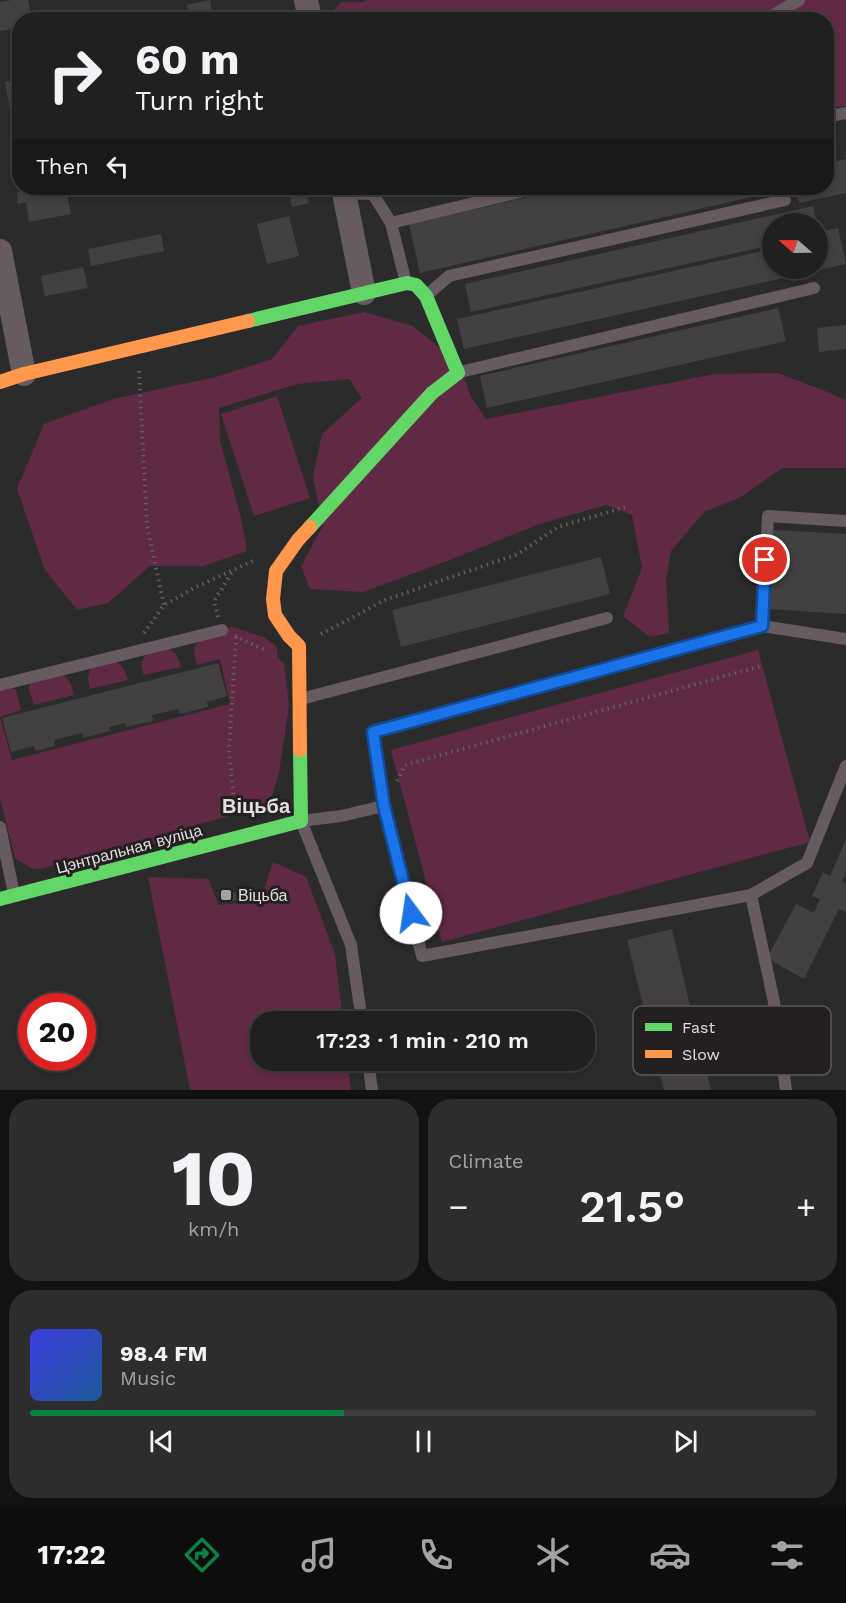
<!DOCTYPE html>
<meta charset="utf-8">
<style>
body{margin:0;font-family:"Work Sans",sans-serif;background:#2d2d2d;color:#f1f3f6;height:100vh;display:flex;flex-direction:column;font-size:22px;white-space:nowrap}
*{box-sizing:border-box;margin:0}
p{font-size:20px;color:#a2a3a5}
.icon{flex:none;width:33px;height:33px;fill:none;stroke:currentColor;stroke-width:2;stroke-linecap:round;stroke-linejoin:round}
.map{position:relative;height:1090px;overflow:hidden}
.drawer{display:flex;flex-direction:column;gap:9px;padding:9px;background:#121212;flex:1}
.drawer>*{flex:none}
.hud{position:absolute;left:12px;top:12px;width:822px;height:183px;border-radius:24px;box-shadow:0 3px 9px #0003,0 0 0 2px #3e3e3e;background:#212020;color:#f1f3f6;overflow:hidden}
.needle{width:39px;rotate:290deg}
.fabs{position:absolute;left:762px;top:213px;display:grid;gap:12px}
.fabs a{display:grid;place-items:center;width:66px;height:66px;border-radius:50%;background:#212020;box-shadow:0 3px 9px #0003,0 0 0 2px #3e3e3e;font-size:30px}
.speed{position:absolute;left:18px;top:993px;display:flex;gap:12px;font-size:30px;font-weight:700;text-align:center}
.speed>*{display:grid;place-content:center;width:78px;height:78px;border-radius:50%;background:#212020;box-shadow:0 3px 9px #0003,0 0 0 2px #3e3e3e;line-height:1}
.speed .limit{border:9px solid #d22;background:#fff;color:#111}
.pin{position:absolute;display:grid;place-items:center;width:51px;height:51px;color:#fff;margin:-26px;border:3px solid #fff;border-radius:50%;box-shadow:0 2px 6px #0007}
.me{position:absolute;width:66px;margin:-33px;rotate:346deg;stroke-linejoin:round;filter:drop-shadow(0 0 4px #0008)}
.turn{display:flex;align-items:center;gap:21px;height:126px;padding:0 24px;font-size:27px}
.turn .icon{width:78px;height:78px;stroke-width:2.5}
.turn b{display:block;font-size:42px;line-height:51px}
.then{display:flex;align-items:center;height:57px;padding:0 24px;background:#0003;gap:12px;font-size:22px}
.big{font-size:45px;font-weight:600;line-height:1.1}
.drawer .tile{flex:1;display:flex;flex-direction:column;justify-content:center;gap:9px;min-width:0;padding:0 21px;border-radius:24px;background:#2d2d2d}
.drawer .dial{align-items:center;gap:0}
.dial b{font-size:78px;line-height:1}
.song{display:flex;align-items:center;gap:18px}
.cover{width:72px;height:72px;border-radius:9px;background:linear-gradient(135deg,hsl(240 70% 55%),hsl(210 70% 35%))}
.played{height:6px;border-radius:3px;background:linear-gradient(90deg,#0b8043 40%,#3e3e3e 40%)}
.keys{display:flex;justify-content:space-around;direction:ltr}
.heat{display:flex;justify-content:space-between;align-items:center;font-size:33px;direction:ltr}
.drawer .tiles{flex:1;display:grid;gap:9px;grid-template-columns:1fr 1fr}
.tile:last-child{grid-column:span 2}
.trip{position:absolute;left:250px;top:1011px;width:345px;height:60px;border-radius:24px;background:#212020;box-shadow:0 3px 9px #0003,0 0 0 2px #3e3e3e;font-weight:600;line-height:60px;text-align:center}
.menu{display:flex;height:96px;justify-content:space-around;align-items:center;background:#0d0d0d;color:#a2a3a5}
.menu .icon{width:42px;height:42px}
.menu .active{color:#0b8043}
.menu b{font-size:27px;color:#f1f3f6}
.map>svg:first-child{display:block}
.green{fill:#612a44}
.building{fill:#424041}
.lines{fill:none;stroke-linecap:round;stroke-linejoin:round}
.path{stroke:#645d60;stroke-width:4;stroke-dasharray:1.5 4.5;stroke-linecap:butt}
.lane{stroke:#665b60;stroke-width:12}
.street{stroke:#665b60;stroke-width:24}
.fast{stroke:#63d668;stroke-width:14}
.slow{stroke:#ff974d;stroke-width:14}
.route-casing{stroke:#114b97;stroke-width:15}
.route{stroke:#1a73e8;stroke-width:10}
.poi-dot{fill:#a2a0a1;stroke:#242021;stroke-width:2}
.labels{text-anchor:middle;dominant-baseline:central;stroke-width:6;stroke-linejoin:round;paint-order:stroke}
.street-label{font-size:16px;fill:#e2dfe0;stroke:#242021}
.poi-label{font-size:16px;fill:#e2dfe0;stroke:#242021;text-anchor:start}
.quarter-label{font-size:20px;font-weight:bold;fill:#e2dfe0;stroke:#242021}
.key{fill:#242021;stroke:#5d595a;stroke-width:1.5}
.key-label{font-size:16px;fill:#e2dfe0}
</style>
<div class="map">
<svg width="846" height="1090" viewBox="0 0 846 1090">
<rect width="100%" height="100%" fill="#2c2b2b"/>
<g class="green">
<path d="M366 0H846V106L827 108 826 20H334V10L341 2H363Z"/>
<path d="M364 312 413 326 459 364 471 397 486 419 715 374 778 373 825 391 846 400V468H782L741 497 704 512 671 551 666 580 669 633 650 637 623 616 642 568 632 515 606 505 539 524 447 561 363 592 310 589 301 566 323 526 313 477 322 434 362 398 349 379 297 384 219 408 220 441 241 518 247 551 203 566H150L108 603 77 610 45 570 17 489 44 424 113 399 216 377 272 359 298 326Z"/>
<path d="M277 396 310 498 254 516 221 414Z"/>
<path d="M232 627 264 637 276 646 278 658 284 663 289 705 279 773 270 802 262 815H251L239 813 179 830 159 842 103 861 82 858 39 869 31 868 15 858 0 799V689L9 686 16 690 21 710 0 717 12 760 230 704 220 659 197 665 194 653 195 646 202 638 218 634Z"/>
<path d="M167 647C176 653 179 658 181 667L143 675 141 664 146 654Z"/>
<path d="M758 650 810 842 442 942 391 750Z"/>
<path d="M113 660 122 666 128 680 90 689 88 678 90 669Z"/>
<path d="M59 672C69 677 71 684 74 695L34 705 29 690 30 682Z"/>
<path d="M273 862 306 877 335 954 343 1021 261 1022V1060L347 1061 351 1090H190L148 877 208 879 219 905 260 901Z"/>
</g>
<g class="building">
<path d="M12 0H28L32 20H20V28L0 31V2Z"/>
<path d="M210 0 213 20H189L187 5Z"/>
<path d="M20 79V120L12 121 5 82Z"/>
<path d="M846 159V193L799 203 795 188H826V164Z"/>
<path d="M23 188H72L73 189 66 190 71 214 29 222 26 202 18 204 17 192 24 191Z"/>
<path d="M395 188H432L397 196Z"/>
<path d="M568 188H777L778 191 420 273 409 224Z"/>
<path d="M305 189 309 203 292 207 289 193Z"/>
<path d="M813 206 817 224H772V245L471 312 465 284Z"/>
<path d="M289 216 299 256 267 264 257 224Z"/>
<path d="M838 228 846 264 464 349 457 319 772 249V268H818V239L825 238 824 231Z"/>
<path d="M161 234 164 251 91 266 88 249Z"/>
<path d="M83 267 88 288 45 296 41 276Z"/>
<path d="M778 308 786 341 487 408 480 376Z"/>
<path d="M846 325V349L819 352 817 328Z"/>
<path d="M773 530 846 534V614L768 609Z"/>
<path d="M601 557 610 594 401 647 392 610Z"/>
<path d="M218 663 227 696 207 702 208 707 180 714 178 709 152 715 153 721 126 727 125 723 109 727 110 731 83 738 82 733 54 740 55 746 36 751 34 746 11 752 2 718Z"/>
<path d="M846 839V872L842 882 846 884V912L839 909 804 979 767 958 796 904 814 913 820 899 812 896 823 872 830 876Z"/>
<path d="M244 891 246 900 230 901V893Z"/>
<path d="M672 929 694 1023 681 1027 686 1048 700 1044 711 1090H664L627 940Z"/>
</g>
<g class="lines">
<g class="path">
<path d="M139 371 147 526 164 605"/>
<path d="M218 617 214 601 233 571"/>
<path d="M144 633 164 605 198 586 253 561"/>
<path d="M321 634 385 600 518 554 558 527 625 507"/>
<path d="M235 636 267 651"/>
<path d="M397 781 405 765 761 666"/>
<path d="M235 812 229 751 236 637"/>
</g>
<g class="lane">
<path d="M765 20 799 0"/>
<path d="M826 117 846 113"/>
<path d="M344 193 373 194 391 223 406 283"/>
<path d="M391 223 536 188"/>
<path d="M427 295 449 276 785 200"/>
<path d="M460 372 814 288"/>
<path d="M762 626 846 639"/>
<path d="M0 685 222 630"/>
<path d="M301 699 607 618"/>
<path d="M384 806 422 956 751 895"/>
<path d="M0 827 14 894"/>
<path d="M362 1022 351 945 301 821 341 816 384 806 373 732 762 626 768 516 846 521"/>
<path d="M368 1060 372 1090"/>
<path d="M786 1090 774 1002 751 895 807 863 846 766"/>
</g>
<g class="street">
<path d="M306 0 310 20"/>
<path d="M343 188 364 293"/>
<path d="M0 251 24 374"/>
</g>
<g class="fast">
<path d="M248 321 407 283 416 285 426 296 458 373 432 393 310 527"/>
<path d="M0 899 301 821 300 750"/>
</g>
<g class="slow">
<path d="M0 382 24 374 248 321"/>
<path d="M300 750 299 646 289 636 275 615 273 599 276 571 298 540 310 527"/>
</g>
</g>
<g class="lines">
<g class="route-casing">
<path id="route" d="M411 913 384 806 373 732 762 626 765 560"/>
</g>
<use href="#route" class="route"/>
</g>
<rect class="poi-dot" x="220" y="889" width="12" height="12" rx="3"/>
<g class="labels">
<g class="street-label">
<text transform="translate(129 849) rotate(-15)">Цэнтральная вуліца</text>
</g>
<g class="poi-label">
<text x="238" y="895">Віцьба</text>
</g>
<g class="quarter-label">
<text x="256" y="806">Віцьба</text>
</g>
</g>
<rect x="633" y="1006" width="198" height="69" rx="9" class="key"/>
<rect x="645" y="1023" width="27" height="8" fill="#63d668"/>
<rect x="645" y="1050" width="27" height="8" fill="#ff974d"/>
<g class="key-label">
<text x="682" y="1033">Fast</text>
<text x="682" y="1060">Slow</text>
</g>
</svg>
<div class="fabs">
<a><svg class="needle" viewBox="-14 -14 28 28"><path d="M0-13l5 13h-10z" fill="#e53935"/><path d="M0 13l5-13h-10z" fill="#a2a3a5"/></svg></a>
</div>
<div class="speed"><div class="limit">20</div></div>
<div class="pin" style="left:765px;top:560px;background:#d93025"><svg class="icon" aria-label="arrive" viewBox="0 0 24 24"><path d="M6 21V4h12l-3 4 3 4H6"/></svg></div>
<svg class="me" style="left:411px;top:913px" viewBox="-20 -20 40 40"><circle r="19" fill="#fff"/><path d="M0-13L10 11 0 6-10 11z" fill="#1a73e8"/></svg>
<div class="trip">17:23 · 1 min · 210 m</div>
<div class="hud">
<div class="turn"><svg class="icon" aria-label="right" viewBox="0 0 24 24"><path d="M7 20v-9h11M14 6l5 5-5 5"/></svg><div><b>60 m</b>Turn right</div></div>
<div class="then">Then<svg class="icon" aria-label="left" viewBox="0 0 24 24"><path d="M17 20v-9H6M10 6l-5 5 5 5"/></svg></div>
</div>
</div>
<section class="drawer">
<div class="tiles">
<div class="tile dial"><b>10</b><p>km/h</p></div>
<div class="tile"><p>Climate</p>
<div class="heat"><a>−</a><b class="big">21.5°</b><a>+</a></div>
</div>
<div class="tile">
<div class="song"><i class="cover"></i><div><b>98.4 FM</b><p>Music</p></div></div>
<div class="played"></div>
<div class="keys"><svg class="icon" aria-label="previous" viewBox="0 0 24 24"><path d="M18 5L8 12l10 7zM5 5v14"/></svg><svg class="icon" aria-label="pause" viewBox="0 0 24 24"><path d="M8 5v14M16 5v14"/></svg><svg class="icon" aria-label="next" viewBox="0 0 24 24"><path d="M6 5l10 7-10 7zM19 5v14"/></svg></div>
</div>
</div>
</section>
<nav class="menu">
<b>17:22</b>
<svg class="icon active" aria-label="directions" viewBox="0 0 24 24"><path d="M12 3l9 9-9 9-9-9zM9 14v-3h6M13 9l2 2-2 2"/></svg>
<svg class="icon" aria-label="music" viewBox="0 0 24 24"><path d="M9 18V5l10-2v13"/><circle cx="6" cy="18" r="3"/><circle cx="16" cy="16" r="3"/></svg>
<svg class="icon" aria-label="phone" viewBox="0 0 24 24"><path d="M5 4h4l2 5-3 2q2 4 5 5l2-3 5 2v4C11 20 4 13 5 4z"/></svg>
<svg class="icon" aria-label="climate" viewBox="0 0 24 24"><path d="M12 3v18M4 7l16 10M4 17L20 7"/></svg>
<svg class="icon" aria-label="car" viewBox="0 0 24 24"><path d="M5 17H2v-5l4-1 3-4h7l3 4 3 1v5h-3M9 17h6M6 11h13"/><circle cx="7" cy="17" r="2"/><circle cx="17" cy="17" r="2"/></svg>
<svg class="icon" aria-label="filters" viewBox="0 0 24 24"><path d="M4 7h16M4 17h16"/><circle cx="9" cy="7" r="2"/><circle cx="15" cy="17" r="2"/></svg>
</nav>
